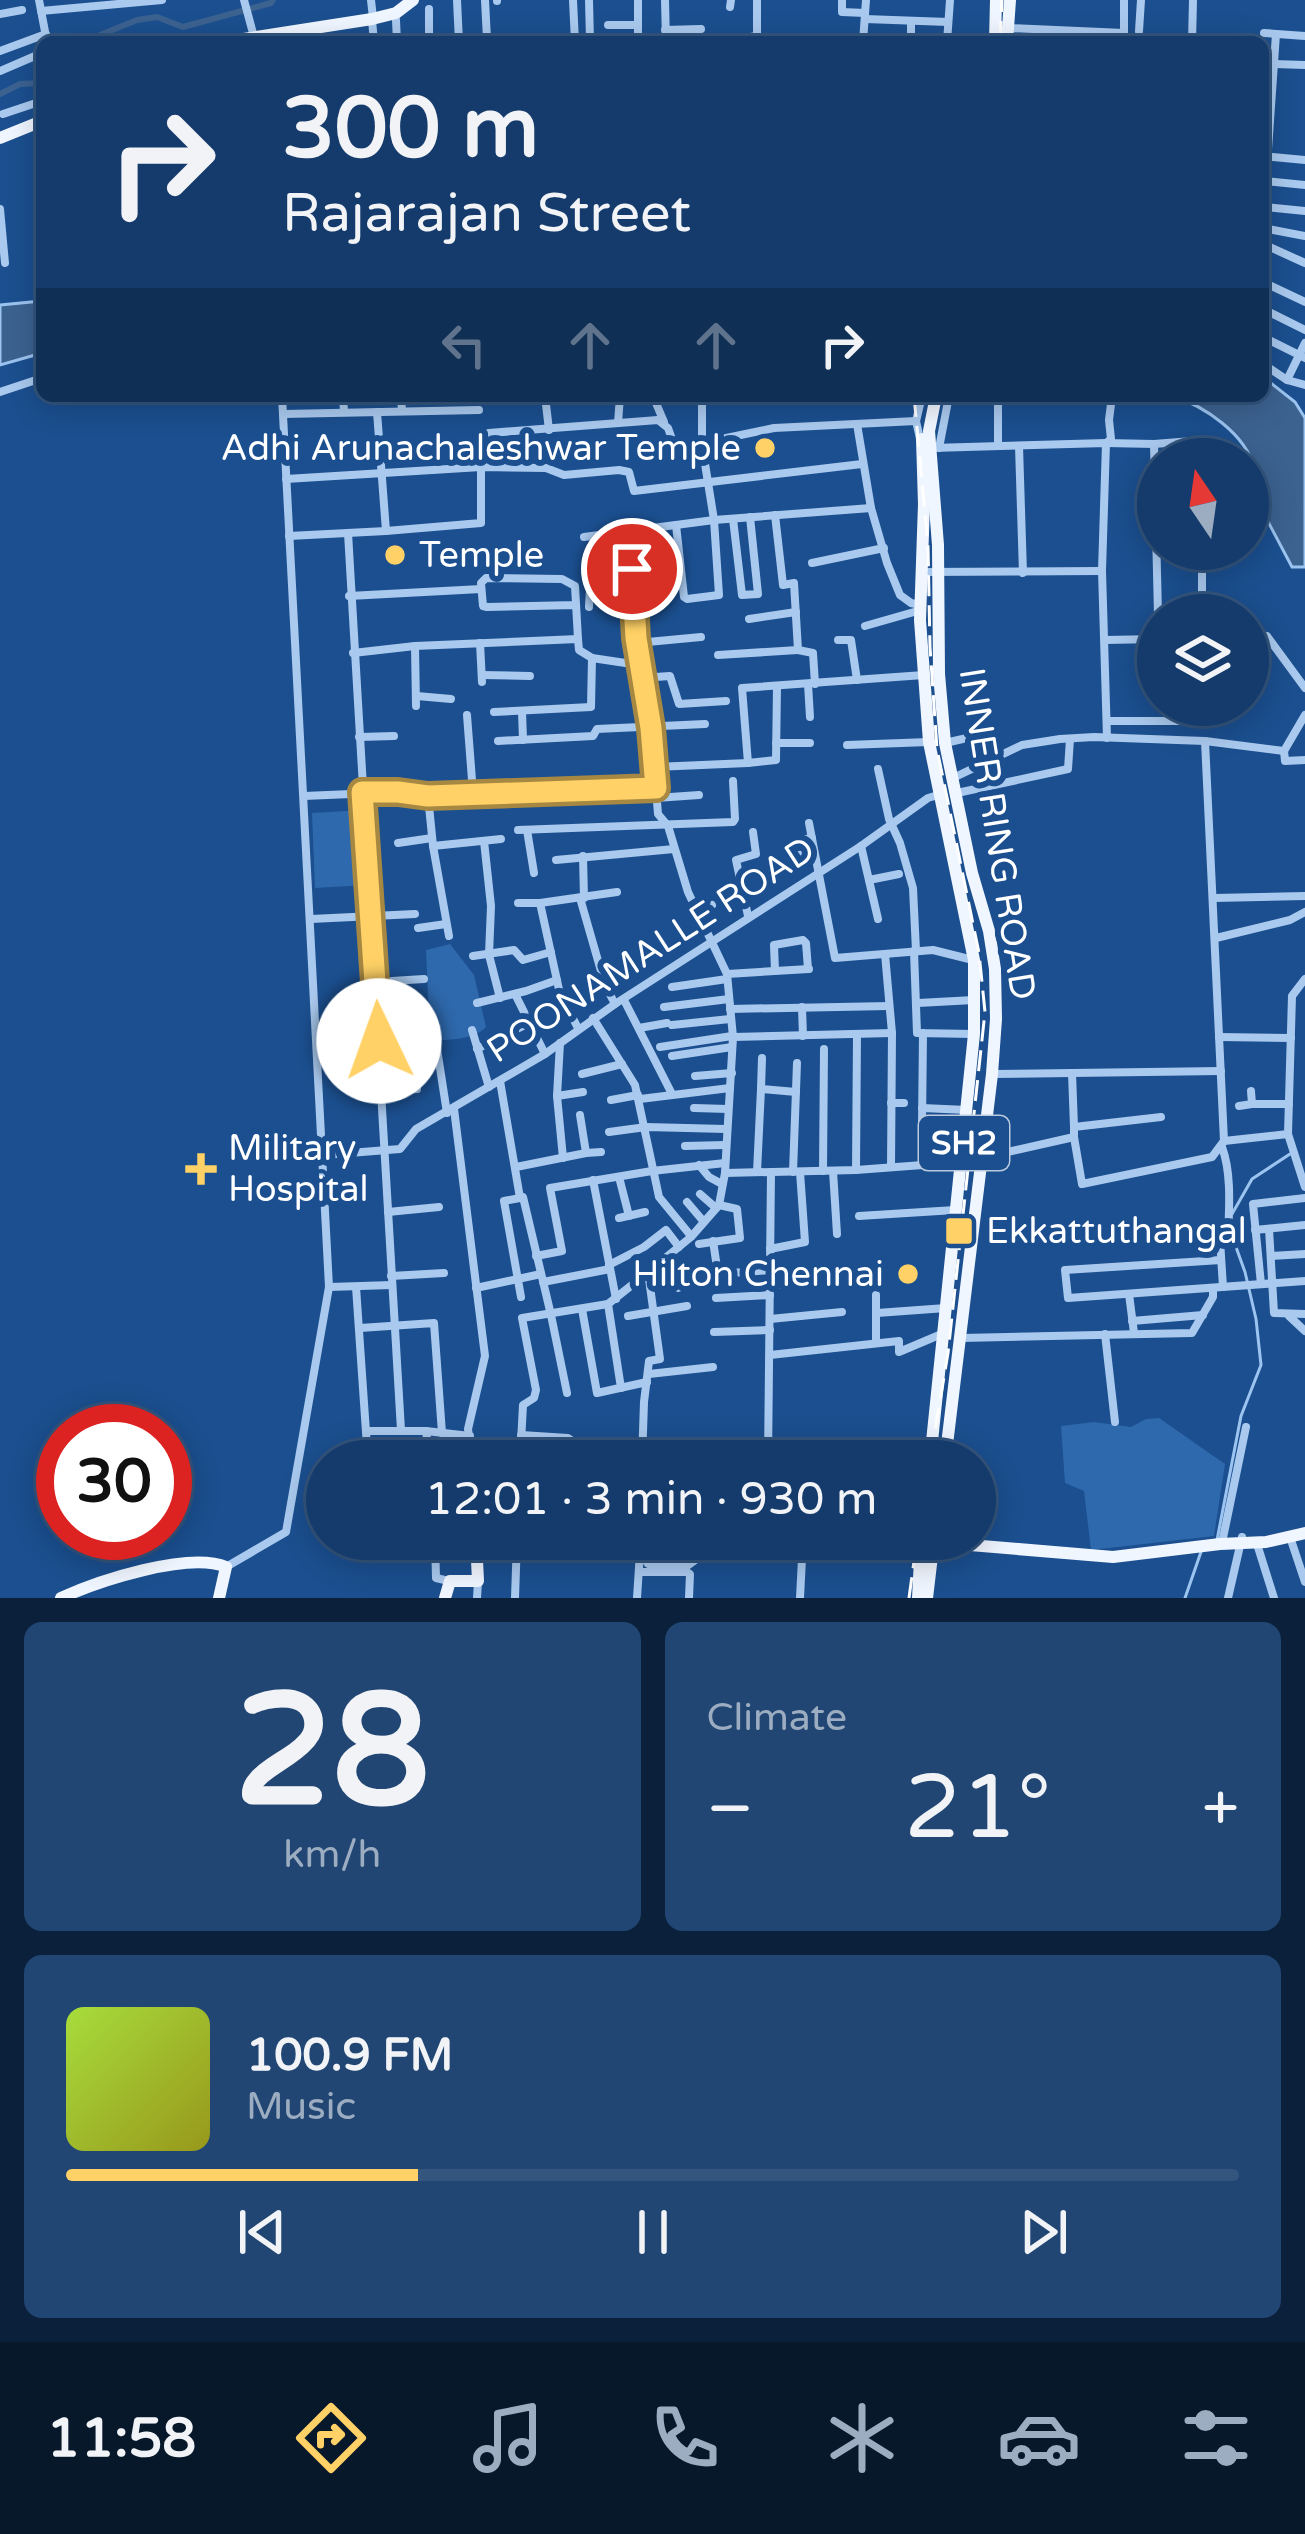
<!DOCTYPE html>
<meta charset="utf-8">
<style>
body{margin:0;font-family:"Varela Round",sans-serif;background:#214673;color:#f1f3f6;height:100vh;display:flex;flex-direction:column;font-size:45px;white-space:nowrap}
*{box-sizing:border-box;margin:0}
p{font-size:39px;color:#9dadc1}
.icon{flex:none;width:66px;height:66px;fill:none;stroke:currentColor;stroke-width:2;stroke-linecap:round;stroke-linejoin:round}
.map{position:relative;height:1598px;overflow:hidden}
.panel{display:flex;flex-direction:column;gap:24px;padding:24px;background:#0b203b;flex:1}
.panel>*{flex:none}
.hud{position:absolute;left:36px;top:36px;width:1233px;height:366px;border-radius:18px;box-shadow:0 6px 30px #0003,0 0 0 3px #33557e;background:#143b6b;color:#f1f3f6;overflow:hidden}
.needle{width:78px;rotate:347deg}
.fabs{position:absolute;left:1137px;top:438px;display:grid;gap:24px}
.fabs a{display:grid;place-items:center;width:132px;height:132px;border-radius:50%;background:#143b6b;box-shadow:0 6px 30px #0003,0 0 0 3px #33557e;font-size:60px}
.speed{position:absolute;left:36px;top:1404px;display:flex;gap:24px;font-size:60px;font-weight:700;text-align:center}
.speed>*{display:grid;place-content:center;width:156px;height:156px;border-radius:50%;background:#143b6b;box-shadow:0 6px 30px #0003,0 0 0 3px #33557e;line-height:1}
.speed .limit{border:18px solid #d22;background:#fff;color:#111}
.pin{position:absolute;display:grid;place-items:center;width:102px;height:102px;color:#fff;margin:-51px;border:6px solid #fff;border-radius:50%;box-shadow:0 3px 12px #0007}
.me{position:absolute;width:132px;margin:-66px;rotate:357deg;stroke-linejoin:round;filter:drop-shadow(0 0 9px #0008)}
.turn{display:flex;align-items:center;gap:42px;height:252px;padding:0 48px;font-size:54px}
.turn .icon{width:156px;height:156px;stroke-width:2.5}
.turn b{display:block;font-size:84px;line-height:102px}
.lanes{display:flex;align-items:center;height:114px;padding:0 48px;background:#0003;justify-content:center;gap:60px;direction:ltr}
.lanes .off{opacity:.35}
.big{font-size:90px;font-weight:600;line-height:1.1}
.panel .tile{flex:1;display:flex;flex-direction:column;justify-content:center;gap:18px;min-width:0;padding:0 42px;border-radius:18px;background:#214673}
.panel .dial{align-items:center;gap:0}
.dial b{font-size:156px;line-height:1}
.song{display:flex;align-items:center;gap:36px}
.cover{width:144px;height:144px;border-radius:18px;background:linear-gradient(135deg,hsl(80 70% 55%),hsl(60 70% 35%))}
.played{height:12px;border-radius:6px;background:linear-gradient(90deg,#ffd166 30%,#33557e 30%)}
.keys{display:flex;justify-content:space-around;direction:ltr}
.heat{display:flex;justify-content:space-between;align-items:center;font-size:66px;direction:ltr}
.panel .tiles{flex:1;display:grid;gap:24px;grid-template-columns:1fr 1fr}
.tile:last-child{grid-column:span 2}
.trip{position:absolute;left:306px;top:1440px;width:690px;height:120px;border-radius:60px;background:#143b6b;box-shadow:0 6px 30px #0003,0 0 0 3px #33557e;font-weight:600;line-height:120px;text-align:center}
.tab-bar{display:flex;height:192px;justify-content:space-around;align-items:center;background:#08182b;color:#9dadc1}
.tab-bar .icon{width:84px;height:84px}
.tab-bar .selected{color:#ffd166}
.tab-bar b{font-size:54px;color:#f1f3f6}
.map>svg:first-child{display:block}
.green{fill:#2e69ad}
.water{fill:#3c6290;stroke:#9cc4f0;stroke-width:3}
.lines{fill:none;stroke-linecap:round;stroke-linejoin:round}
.stream{stroke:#9cc4f0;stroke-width:3}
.canal{stroke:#3c6290;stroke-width:6}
.minor{stroke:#a9c9ee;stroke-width:8}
.major{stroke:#f0f6ff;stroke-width:12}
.rail{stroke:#fff;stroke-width:3;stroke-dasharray:21 9;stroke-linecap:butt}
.route-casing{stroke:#a68842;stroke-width:30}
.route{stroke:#ffd166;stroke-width:21}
.poi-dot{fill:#ffd166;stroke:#1b4f8f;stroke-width:4.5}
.labels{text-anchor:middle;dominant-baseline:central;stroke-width:12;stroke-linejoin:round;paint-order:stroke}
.shield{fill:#1b4f8f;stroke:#bbcadd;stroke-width:3}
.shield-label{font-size:33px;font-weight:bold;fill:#fff}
.poi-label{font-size:36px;fill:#fff;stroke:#1b4f8f;text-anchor:start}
.street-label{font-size:36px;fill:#fff;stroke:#1b4f8f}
</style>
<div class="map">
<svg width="1305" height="1598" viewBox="0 0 1305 1598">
<rect width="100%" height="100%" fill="#1b4f8f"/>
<g class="green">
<path d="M362 810 367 885 315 888 312 813Z"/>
<path d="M450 944 474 975 486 1027C473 1041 448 1039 430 1041L426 950Z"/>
<path d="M1159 1418 1225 1464 1214 1536 1091 1550 1084 1491 1065 1483 1061 1426 1094 1422 1131 1427 1146 1419Z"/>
</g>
<g class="water">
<path d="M42 301V353L0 365V305Z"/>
<path d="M1263 377 1295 402 1305 418V567H1292L1264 514 1266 505 1256 498C1255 488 1257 477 1254 468 1246 434 1204 406 1173 396H1263Z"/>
</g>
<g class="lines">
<g class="stream">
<path d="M1232 1214 1252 1179 1290 1154"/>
<path d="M1217 1540 1241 1416 1261 1365 1256 1319 1245 1272 1232 1236"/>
<path d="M1185 1598 1202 1549"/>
</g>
<g class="canal">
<path d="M83 42 137 20 157 17 183 27 271 3 273 0"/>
<path d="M0 94 20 84 42 83"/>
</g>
<g class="minor">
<path d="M39 0 47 42"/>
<path d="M244 0 254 37"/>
<path d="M371 0 373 18"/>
<path d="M457 0 459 42"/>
<path d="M497 0V1"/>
<path d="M573 0 575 42"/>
<path d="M589 0 590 41"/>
<path d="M638 0V42"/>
<path d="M665 0 666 42"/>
<path d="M842 0V12L865 13"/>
<path d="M730 7 731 0"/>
<path d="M429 9V42"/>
<path d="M41 11 162 0"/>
<path d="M0 14 22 10"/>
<path d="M865 19 948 22"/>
<path d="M372 20 374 42"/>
<path d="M396 20 397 42"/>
<path d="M911 21V42"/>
<path d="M608 25H638"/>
<path d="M1008 28 1124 33"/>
<path d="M665 30 701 29"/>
<path d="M1139 31 1141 0"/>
<path d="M1264 33 1305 36"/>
<path d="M1154 39 1192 40"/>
<path d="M479 42 487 39 485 0"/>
<path d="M717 42 757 36"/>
<path d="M757 42V0"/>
<path d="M863 42 866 0"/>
<path d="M947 42 950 0"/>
<path d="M1124 42V0"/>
<path d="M1192 42 1193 0"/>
<path d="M0 51 46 34"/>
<path d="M1274 64 1305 65"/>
<path d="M0 71 42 53"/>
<path d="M3 114 42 101"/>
<path d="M41 152H42"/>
<path d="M1263 156 1305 160"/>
<path d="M38 162H42"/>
<path d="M1264 181 1305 185"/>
<path d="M1265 207 1305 211"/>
<path d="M0 209 5 263"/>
<path d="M1263 222 1276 34"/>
<path d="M1263 228 1305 236"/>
<path d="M1263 244 1305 263"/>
<path d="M1263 282 1305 302"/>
<path d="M1263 309 1305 330"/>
<path d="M1263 337 1305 358"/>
<path d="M1263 364 1287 380 1305 385"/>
<path d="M1287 380 1305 343"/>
<path d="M0 392 42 378"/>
<path d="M343 396 344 412"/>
<path d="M401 396 402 411"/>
<path d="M545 396 549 430"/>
<path d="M653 396 664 422"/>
<path d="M1112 396 1109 420 1111 439 1106 443 1154 444"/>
<path d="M377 412 386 531"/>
<path d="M283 414 479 410"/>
<path d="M618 423 620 396"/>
<path d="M857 424 871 508 887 563 900 595 911 603 920 605"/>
<path d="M489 433 658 420 668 428 673 442 683 447 774 428 916 421"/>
<path d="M920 439 916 421 922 396"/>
<path d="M998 446V396"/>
<path d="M1019 446 1023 573"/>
<path d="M932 448 1106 443 1102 571 1107 738"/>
<path d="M939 448 949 396"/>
<path d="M286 479 481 467 546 468 564 475 619 470 629 472 634 491 862 464"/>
<path d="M775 515 783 585 794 583 798 650 813 653 815 684"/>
<path d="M733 519 742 595 758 594 750 517"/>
<path d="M676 525 684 597 687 599 719 595 714 520 702 445V396"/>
<path d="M633 532 632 569 636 639 651 728 658 814 668 826 688 892 727 974 733 1037 725 1173 719 1205 691 1237 648 1272 660 1359 649 1361 644 1402 642 1461"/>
<path d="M348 533 401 1430"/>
<path d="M289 536 386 531 481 523V467"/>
<path d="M584 537 714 520 871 508"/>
<path d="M812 563 884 548"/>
<path d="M922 572 1102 571"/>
<path d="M349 596 481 589"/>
<path d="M576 605 487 607 483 606 481 583 486 578 562 579 575 586 578 639"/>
<path d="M589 607 591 570 632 569"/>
<path d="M1158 615 1154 444 1192 441 1203 444V459"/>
<path d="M1202 615V549"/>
<path d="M749 619 796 612"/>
<path d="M865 626 921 610"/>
<path d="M1248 634 1267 636 1305 688"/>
<path d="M838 640H851L857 680"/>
<path d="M1105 640 1158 639"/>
<path d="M480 643 482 682"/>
<path d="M637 643 701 637"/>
<path d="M415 646 416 706"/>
<path d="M353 653 415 646 578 639 579 650 592 658 639 665"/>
<path d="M718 655 798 650"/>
<path d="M482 675 530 676"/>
<path d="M641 678 670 676 679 704 726 701"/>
<path d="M808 684 810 717"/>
<path d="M417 696 451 699"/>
<path d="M522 711 523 740"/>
<path d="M494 712 591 707 592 658"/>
<path d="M467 715 473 793"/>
<path d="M1107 721H1195"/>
<path d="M359 737 394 736"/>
<path d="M498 741 593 736 597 729 705 724"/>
<path d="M1205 741 1224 1141"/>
<path d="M776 743H810"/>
<path d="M945 743 989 733"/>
<path d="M847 745 929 742"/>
<path d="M1284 751 1285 761 1305 760"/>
<path d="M748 763 776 760 777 686"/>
<path d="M655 767 748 763 742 688 924 675"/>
<path d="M878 769 889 819 900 843 913 888 916 951"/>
<path d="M953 778 1022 745 1060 739 1094 737 1205 741 1284 751 1305 715"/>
<path d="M957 793 1068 769 1070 739"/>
<path d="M304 796 398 792 428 796 656 788"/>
<path d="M428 796 433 846 449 936"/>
<path d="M656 798 699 795"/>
<path d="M809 823 835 958 933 950 973 960"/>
<path d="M518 830 733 822 735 819 733 781"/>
<path d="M527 830 534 873"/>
<path d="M484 841 491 906 489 955 500 998"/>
<path d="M793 841 812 838"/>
<path d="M398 843 432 838"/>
<path d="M433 846 501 839"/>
<path d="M861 846 878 919"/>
<path d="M799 855 814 853"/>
<path d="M583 856 584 898"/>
<path d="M556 860 674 849"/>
<path d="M869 880 899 874"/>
<path d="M580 898 605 985 615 1004"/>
<path d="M1214 898 1305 896"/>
<path d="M518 903H540"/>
<path d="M698 911 712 905"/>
<path d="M748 916 736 860 756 854 753 832"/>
<path d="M311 919 415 914"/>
<path d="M418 928 446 924"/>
<path d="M1216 938 1290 920 1305 912"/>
<path d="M914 951 917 1033 973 1034"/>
<path d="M885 954 892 1033 891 1167"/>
<path d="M473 956 514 950 523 960 551 952"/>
<path d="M775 971 774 945 803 940 806 943 808 969"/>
<path d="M727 974 809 969"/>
<path d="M376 982 424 979"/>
<path d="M672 987 727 979"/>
<path d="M515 994 545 1054"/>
<path d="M624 1000 672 1094"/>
<path d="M477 1003 526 991 557 980"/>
<path d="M918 1003 974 1000"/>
<path d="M664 1007 729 999"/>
<path d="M802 1007 803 1036"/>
<path d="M730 1009 889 1006"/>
<path d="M593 1018 635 1085 659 1197 691 1236"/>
<path d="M672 1025 730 1019"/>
<path d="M578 1028 560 994 540 903 617 892"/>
<path d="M639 1028 667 1023"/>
<path d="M472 1030 489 1087"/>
<path d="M733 1037 892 1033"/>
<path d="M1219 1037 1291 1038"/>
<path d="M318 1040 379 1036"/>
<path d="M379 1041 431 1037 436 1027"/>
<path d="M560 1043 557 1096 563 1158"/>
<path d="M660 1047 732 1036"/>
<path d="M437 1049 447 1113"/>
<path d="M477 1049 529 1023"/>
<path d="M672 1056 732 1047"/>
<path d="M1072 1073 1074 1127"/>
<path d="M582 1074 622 1064"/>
<path d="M993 1074 1221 1071"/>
<path d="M695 1076 732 1073"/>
<path d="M500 1081 520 1198 523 1197 551 1315 567 1393"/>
<path d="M761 1089 762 1058"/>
<path d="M382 1092 417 1089"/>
<path d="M557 1096 583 1092"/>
<path d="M640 1099 730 1088"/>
<path d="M611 1100 638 1095"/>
<path d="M891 1103H904"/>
<path d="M1252 1104H1289"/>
<path d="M1239 1106 1252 1104 1251 1091"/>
<path d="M694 1108 728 1109"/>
<path d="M922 1108 967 1110"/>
<path d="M454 1109 485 1356 468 1429 472 1461"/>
<path d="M922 1126 923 1033"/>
<path d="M609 1132 646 1127 726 1129"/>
<path d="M1288 1134 1292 996 1305 979"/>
<path d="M1074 1137 1082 1184 1212 1157 1224 1141"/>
<path d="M1074 1137V1127L1161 1117"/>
<path d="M1224 1141 1288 1134 1305 1187"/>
<path d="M685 1146 725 1145"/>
<path d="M1222 1147C1232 1174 1229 1209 1228 1238L1220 1240 1223 1287"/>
<path d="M586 1153 601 1152"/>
<path d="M324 1155 400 1149 416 1129 545 1054 615 1004 861 846 928 798 938 795"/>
<path d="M699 1165 709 1177 722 1184"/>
<path d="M516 1167 586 1153 580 1115"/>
<path d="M856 1170 857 1034"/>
<path d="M823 1171 824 1049"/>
<path d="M833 1171 837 1234"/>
<path d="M757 1172 761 1089 796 1092"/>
<path d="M793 1172 797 1063"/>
<path d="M725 1173 856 1170 963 1162 1074 1137"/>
<path d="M619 1177 629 1216"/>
<path d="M593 1180 616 1299"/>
<path d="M700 1194 716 1208"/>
<path d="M520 1198 504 1201 521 1297"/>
<path d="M687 1202 704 1222"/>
<path d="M388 1212 439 1207"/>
<path d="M859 1216 955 1210"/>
<path d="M619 1218 645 1212"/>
<path d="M1269 1229 1274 1313 1305 1314"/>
<path d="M1255 1230 1305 1225"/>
<path d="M713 1241 718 1274 770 1270"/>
<path d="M699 1244 740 1238 737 1209 719 1205"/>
<path d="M770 1249 805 1242 800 1172"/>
<path d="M536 1256 562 1251 550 1188 652 1171 725 1163"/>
<path d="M668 1256 678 1288"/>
<path d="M1271 1256 1305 1254"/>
<path d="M1221 1260 1065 1270 1068 1298 1305 1281"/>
<path d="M609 1265 644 1247 666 1230 679 1247"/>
<path d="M391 1276 444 1273"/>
<path d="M543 1282 610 1269"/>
<path d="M1261 1284 1253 1204 1305 1198"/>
<path d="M770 1285 843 1280"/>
<path d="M329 1287 392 1285"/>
<path d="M356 1287 368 1461"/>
<path d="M476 1288 541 1274"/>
<path d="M1129 1294 1134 1333"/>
<path d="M876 1295V1343"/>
<path d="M716 1298 770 1295"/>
<path d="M608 1304 621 1388"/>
<path d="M582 1309 597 1393 647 1382"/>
<path d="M877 1313 946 1308"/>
<path d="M628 1316 687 1306"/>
<path d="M1289 1316 1305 1331"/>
<path d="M770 1319 842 1312"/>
<path d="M1132 1321 1203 1315"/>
<path d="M360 1328 434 1323 442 1433"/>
<path d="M714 1332 770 1330"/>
<path d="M1105 1334 1115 1422"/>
<path d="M961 1338 1192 1333 1213 1297V1288"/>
<path d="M770 1355 899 1341V1352L944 1333"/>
<path d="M649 1374 713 1367"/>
<path d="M366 1431H426L470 1436"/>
<path d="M426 1431 430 1461"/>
<path d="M521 1455 563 1457 571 1453V1440L568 1438 521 1435"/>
<path d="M520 1461 523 1405 534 1398 536 1390 522 1318 608 1304 647 1273"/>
<path d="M768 1461 771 1172"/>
<path d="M1290 1537 1305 1582"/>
<path d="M1223 1538 1246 1427"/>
<path d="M351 1539 352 1550"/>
<path d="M386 1539V1555"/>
<path d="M435 1539 436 1578 449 1581"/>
<path d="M1257 1544 1274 1598"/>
<path d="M640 1551 648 1564 687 1566 698 1558 699 1549 694 1542 641 1540"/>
<path d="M226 1567 286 1532 329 1287 282 396"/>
<path d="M639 1572H687L690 1574 689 1598"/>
<path d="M477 1598 478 1581"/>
<path d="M515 1598 517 1539"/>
<path d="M637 1598 640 1552"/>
<path d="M800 1598 803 1539"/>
<path d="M1228 1598 1242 1537"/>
</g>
<g class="major">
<path d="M224 42 372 19 396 13 413 0"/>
<path d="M995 42 996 0"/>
<path d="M1007 42 1010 0"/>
<path d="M0 138 42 121"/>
<path d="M936 396 929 431 938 545 939 674 945 743 972 873 989 931 995 969 996 1019 992 1074 945 1461"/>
<path d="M922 439 924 504 920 620 929 742 974 960V1034L930 1461"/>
<path d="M859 1539 921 1542"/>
<path d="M934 1542 1113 1557 1220 1544 1266 1542 1305 1533"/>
<path d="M61 1598C98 1581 189 1551 226 1567L219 1598"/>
<path d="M445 1598 450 1581H478L476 1539"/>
<path d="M918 1598 921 1539"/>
<path d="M927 1598 934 1539"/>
</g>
<g class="rail">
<path d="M1000 42 1002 0"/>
<path d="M914 396 928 546 930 647 937 749 979 953 985 1012 948 1353 930 1461"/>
<path d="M909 1598 917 1539"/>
</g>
</g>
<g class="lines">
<g class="route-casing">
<path id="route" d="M379 1041 362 792H398L428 796 656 788 651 728 636 638 632 569"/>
</g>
<use href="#route" class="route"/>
</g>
<g class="poi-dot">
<circle cx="765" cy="448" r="12"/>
<circle cx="395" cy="555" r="12"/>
<path d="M195 1151h12v12h12v12h-12v12h-12v-12h-12v-12h12z"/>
<rect x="944" y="1216" width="30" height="30" rx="6"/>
<circle cx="908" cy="1274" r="12"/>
</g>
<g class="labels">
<rect class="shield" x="919" y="1116" width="90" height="54" rx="9"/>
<g class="shield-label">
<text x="964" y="1143">SH2</text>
</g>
<g class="poi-label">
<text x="741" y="448" text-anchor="end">Adhi Arunachaleshwar Temple</text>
<text x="419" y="555">Temple</text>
<text x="228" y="1148">Military<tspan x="228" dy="41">Hospital</tspan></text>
<text x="986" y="1231">Ekkattuthangal</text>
<text x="884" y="1274" text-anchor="end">Hilton Chennai</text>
</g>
<g class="street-label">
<text transform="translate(997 834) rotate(81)">INNER RING ROAD</text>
<text transform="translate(651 950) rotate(-33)">POONAMALLE ROAD</text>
</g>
</g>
</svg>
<div class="fabs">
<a><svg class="needle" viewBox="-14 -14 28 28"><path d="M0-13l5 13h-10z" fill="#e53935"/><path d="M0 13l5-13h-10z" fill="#9dadc1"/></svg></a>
<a><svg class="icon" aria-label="layers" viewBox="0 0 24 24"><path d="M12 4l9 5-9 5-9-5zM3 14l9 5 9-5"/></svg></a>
</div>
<div class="speed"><div class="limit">30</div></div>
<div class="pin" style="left:632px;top:569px;background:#d93025"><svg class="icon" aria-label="arrive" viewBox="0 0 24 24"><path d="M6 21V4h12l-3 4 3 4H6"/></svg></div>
<svg class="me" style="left:379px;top:1041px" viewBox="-20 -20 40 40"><circle r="19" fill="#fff"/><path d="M0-13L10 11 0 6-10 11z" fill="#ffd166"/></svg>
<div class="trip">12:01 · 3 min · 930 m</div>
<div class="hud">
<div class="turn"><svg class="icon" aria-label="right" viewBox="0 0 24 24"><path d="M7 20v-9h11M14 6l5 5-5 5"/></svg><div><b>300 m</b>Rajarajan Street</div></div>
<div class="lanes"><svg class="icon off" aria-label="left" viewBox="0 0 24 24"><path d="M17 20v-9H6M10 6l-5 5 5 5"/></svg><svg class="icon off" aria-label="ahead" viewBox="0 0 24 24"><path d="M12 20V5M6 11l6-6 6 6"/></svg><svg class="icon off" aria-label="ahead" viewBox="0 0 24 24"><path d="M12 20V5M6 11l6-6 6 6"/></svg><svg class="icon" aria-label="right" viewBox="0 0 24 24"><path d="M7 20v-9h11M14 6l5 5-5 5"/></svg></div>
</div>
</div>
<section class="panel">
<div class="tiles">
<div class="tile dial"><b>28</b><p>km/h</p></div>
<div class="tile"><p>Climate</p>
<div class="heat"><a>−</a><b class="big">21°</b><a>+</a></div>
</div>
<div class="tile">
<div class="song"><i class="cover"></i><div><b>100.9 FM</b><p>Music</p></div></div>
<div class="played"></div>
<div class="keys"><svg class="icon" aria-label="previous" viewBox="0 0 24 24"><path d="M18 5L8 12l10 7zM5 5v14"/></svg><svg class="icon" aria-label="pause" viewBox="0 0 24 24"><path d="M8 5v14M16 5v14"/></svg><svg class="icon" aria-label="next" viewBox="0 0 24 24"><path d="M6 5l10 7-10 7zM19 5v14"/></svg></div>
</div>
</div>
</section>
<nav class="tab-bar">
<b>11:58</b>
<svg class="icon selected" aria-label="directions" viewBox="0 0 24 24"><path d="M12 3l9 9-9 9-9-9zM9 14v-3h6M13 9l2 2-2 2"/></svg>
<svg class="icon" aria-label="music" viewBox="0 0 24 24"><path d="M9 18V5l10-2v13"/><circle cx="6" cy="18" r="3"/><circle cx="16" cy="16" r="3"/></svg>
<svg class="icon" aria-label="phone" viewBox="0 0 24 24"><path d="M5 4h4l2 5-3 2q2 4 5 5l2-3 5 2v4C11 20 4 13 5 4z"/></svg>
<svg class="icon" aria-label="climate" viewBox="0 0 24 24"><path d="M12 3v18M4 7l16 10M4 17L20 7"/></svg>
<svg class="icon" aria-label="car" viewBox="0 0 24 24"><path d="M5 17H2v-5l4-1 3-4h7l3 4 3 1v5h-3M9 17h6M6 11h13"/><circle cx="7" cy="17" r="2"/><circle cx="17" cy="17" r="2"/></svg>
<svg class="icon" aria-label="filters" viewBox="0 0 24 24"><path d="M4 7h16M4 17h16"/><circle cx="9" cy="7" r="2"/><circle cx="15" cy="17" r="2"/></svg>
</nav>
